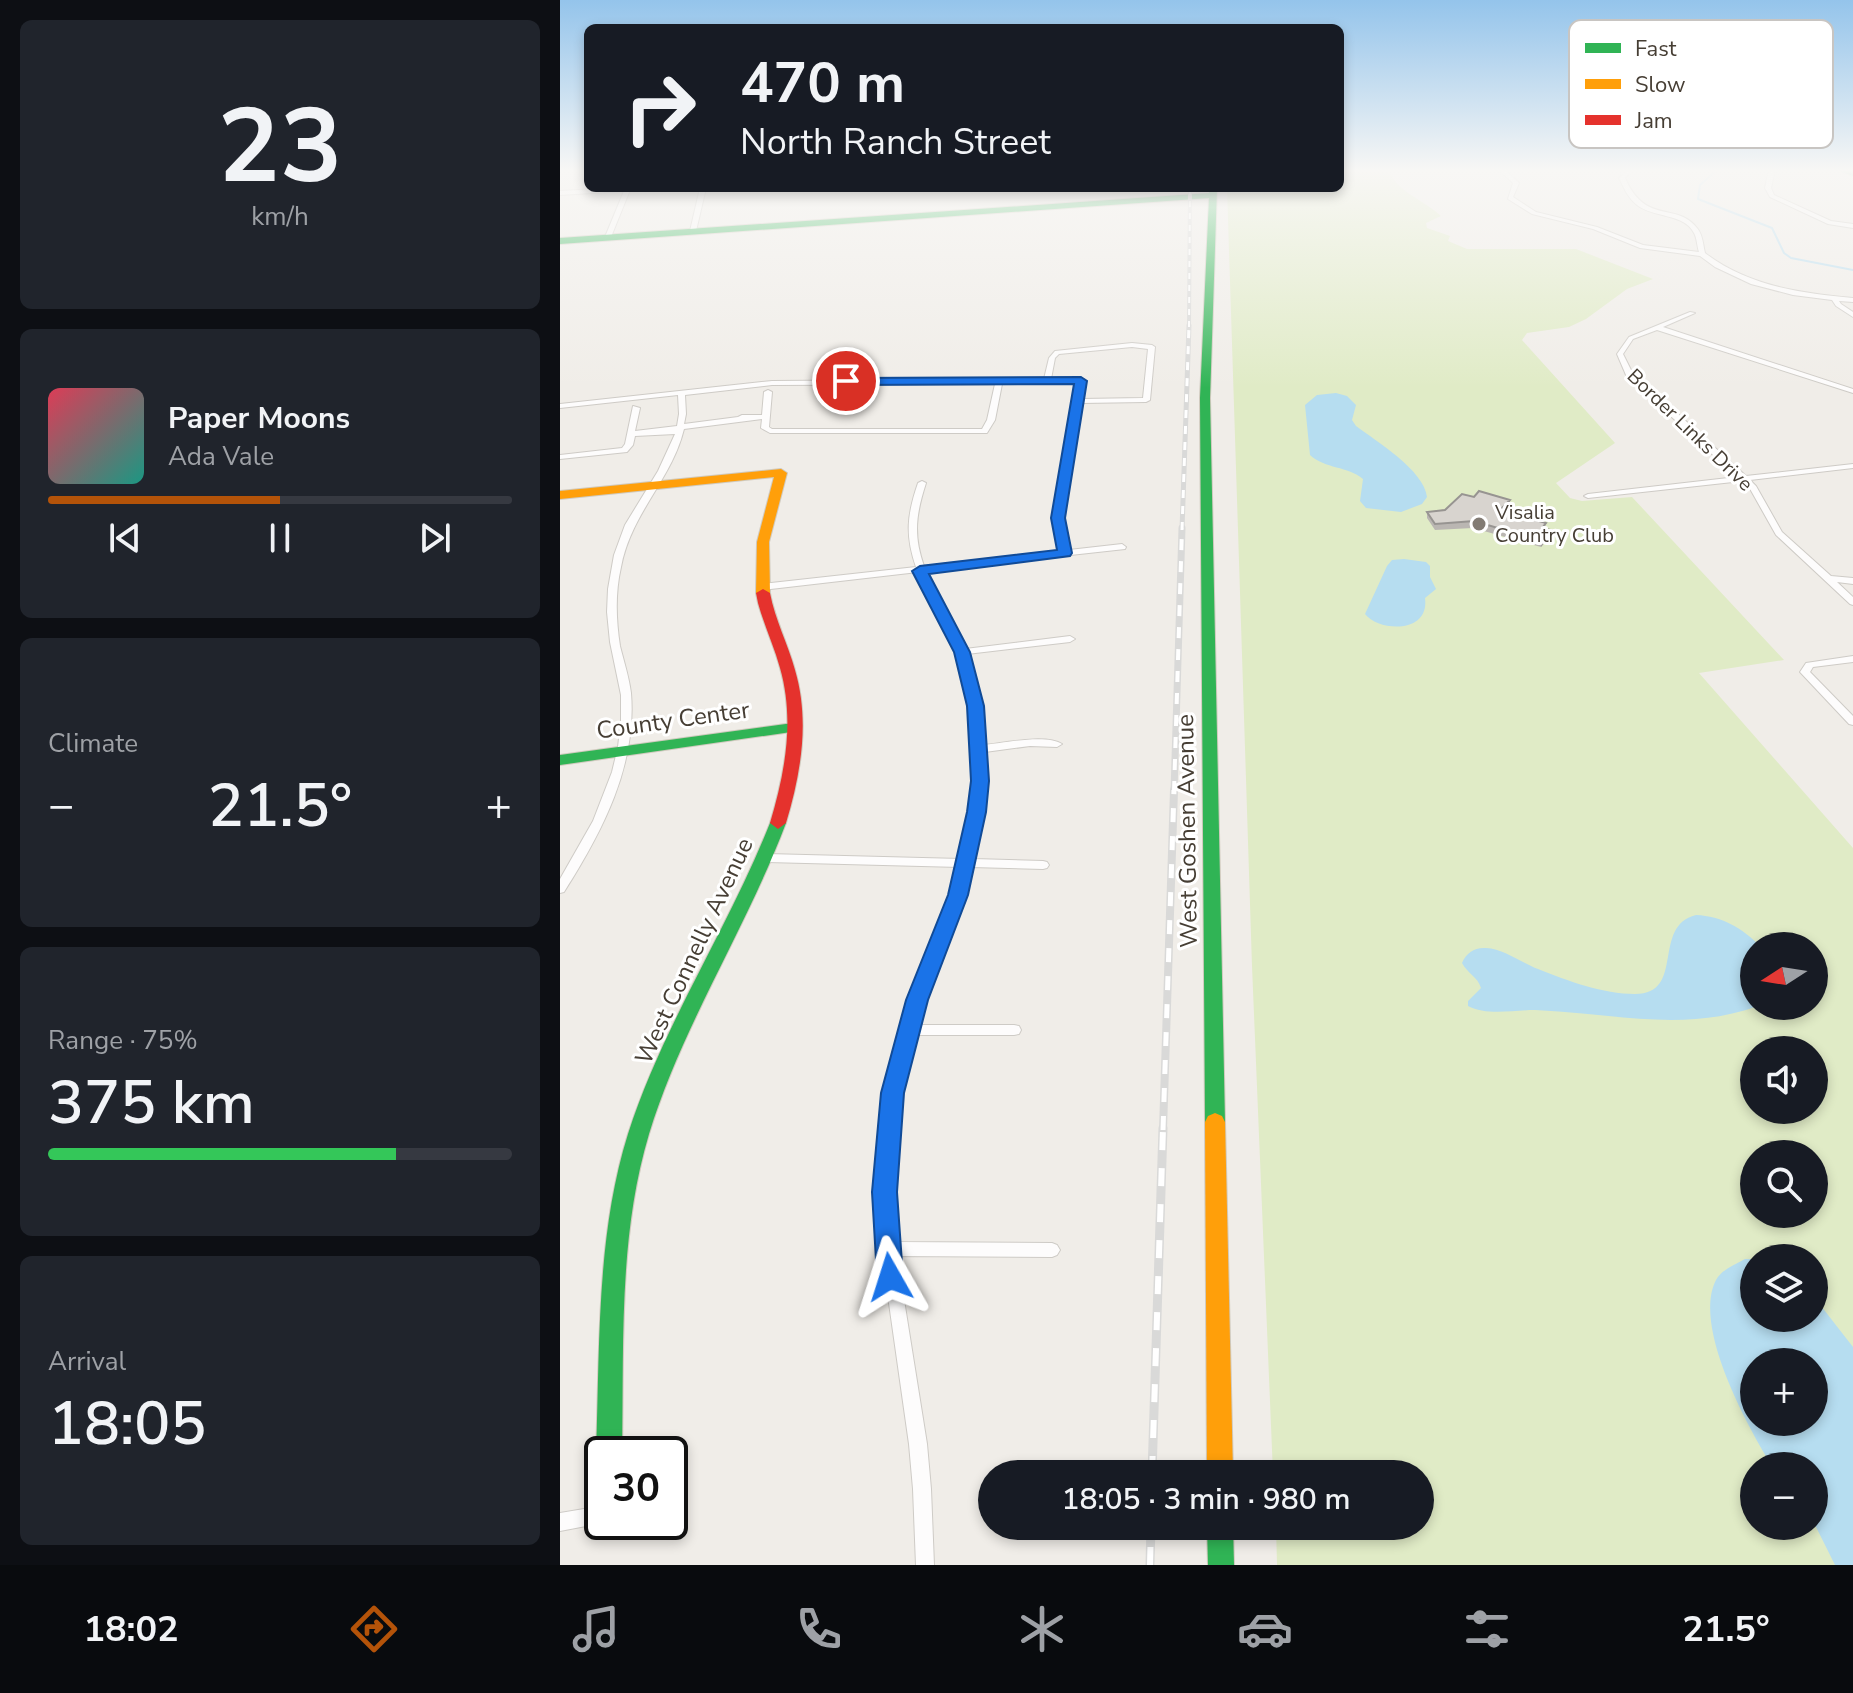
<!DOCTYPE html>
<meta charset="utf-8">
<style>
body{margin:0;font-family:"Nunito Sans",sans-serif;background:#20242c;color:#f1f3f6;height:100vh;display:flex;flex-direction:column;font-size:30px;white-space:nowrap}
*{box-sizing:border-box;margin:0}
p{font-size:26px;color:#9ea1a6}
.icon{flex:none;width:44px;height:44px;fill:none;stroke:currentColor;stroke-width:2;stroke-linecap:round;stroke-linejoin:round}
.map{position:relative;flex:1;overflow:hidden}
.side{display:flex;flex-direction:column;gap:20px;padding:20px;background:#0d0f14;width:560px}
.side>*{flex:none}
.banner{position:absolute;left:24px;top:24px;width:760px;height:168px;border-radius:12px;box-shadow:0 4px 12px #0003;background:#171b24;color:#f1f3f6;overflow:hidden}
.needle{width:52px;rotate:258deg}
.tools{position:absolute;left:1180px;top:932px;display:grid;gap:16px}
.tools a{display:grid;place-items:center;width:88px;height:88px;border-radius:50%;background:#171b24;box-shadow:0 4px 12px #0003;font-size:40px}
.speed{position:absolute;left:24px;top:1436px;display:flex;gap:16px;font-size:40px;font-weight:700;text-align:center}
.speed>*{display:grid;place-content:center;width:104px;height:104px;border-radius:50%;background:#171b24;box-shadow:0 4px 12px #0003;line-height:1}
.speed .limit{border:4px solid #111;border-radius:12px;background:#fff;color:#111}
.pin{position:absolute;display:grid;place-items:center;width:68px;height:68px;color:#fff;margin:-34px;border:4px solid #fff;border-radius:50%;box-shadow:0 2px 8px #0007}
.me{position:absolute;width:88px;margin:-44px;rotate:354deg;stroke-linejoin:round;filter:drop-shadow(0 0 6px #0008)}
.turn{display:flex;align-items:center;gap:28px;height:168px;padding:0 24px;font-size:36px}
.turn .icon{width:104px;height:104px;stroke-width:2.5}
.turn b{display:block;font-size:56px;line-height:68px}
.big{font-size:60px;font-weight:600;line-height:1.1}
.side .card{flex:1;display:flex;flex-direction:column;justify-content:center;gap:12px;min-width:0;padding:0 28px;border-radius:12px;background:#20242c}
.side .dial{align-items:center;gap:0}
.dial b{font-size:104px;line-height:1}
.song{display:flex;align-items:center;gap:24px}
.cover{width:96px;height:96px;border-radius:12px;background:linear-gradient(135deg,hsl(350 70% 55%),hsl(170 70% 35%))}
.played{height:8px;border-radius:4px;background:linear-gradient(90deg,#b45309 50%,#363941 50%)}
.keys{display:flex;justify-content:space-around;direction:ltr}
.heat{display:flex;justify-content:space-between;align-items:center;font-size:44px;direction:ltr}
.charge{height:12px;border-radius:6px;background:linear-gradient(90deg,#34c759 75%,#363941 0)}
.trip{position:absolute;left:418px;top:1460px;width:456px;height:80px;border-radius:40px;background:#171b24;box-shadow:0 4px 12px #0003;font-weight:600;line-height:80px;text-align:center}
.dock{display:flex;height:128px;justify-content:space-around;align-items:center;background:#090b0e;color:#9ea1a6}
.dock .icon{width:56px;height:56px}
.dock .active{color:#b45309}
.dock b{font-size:36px;color:#f1f3f6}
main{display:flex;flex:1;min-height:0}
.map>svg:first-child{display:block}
.green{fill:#e0ebc6;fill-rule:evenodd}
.water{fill:#b6ddf0;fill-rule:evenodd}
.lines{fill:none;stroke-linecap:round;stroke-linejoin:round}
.stream{stroke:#b6ddf0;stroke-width:2}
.street-casing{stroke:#cecbc6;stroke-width:2}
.fast-casing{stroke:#d0cabe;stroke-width:2}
.slow-casing{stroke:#d0cabe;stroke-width:2}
.jam-casing{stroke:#d0cabe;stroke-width:2}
.street{fill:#fdfcfc;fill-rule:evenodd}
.fast{fill:#30b455;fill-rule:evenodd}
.slow{fill:#ff9f0a;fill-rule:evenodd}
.jam{fill:#e5322d;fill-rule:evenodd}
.rail-far4-casing{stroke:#d9d9d8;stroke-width:4}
.rail-far3-casing{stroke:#d9d9d8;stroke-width:5}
.rail-far2-casing{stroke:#d9d9d8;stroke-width:7}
.rail-far1-casing{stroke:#d9d9d8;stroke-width:8}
.rail-casing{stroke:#d9d9d8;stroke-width:9}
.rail-far4{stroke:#fff;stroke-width:2;stroke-dasharray:6;stroke-linecap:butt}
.rail-far3{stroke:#fff;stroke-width:3;stroke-dasharray:8;stroke-linecap:butt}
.rail-far2{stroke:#fff;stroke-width:4;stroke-dasharray:11;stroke-linecap:butt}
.rail-far1{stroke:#fff;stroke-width:5;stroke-dasharray:14;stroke-linecap:butt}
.rail{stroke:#fff;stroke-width:6;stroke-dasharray:18;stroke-linecap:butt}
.wall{fill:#bab6b2}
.shaded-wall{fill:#979491}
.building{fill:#d8d4cf;stroke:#979491;stroke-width:2}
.route{fill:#1a73e8;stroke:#114b97;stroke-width:2}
.poi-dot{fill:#827b73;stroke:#fff;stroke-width:3}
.labels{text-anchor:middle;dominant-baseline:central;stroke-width:6;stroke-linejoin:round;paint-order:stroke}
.far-street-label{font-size:20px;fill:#463e34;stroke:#fff}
.far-poi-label{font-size:20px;fill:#463e34;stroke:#fff;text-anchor:start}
.street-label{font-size:24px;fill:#463e34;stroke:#fff}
.key{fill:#fff;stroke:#c8c5c2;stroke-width:2}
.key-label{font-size:22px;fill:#463e34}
</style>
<main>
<section class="side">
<div class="card dial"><b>23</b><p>km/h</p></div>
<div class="card">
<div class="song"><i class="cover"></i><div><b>Paper Moons</b><p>Ada Vale</p></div></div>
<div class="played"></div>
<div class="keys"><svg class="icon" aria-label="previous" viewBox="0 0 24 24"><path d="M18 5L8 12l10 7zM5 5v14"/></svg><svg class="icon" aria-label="pause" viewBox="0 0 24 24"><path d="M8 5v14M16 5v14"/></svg><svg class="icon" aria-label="next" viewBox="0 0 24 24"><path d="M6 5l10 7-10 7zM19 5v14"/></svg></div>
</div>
<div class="card"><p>Climate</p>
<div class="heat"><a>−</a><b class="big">21.5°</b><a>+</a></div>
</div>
<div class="card"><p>Range · 75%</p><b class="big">375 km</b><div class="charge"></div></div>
<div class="card"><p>Arrival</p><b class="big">18:05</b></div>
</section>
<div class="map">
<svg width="1293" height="1565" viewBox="0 0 1293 1565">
<rect width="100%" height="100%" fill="#f0ede8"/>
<path class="green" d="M780 169H829C832 189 867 202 881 216L866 223 867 228 890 236 888 241 907 249H1016L1093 279 1067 289 1026 319 1009 327 967 333 962 340 1055 443 996 483 1010 498 1022 501 1072 497 1224 660 1139 673 1293 848V1565H717L716 1526H860V1474H713L692 966 667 188H780ZM1194 946H1254V1006H1194ZM1194 1050H1254V1110H1194ZM1194 1154H1254V1214H1194ZM1194 1258H1254V1318H1194ZM1194 1362H1254V1422H1194ZM1194 1466H1254V1526H1194Z"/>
<g class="water">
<path d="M776 393 787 396 796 405 792 420 796 426C816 441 864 470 867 497L862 504 841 512 806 508 800 501 803 479C788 466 765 469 750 455L745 405 757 395Z"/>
<path d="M844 559 866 562 870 566V577L876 589 865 598C870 634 819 632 805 614L827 566 832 560Z"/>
<path d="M1136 915C1162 916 1182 928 1200 946H1194V1006H1198C1124 1033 1051 1013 975 1010 955 1010 926 1016 908 1006V1001L921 988C918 977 907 973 902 963 906 953 915 947 926 948 944 949 962 963 978 969 1008 981 1043 994 1075 994 1126 994 1091 926 1136 915Z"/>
<path d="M1185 1259H1194V1318H1254V1297L1293 1347V1565H1275L1254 1523V1466H1212C1188 1427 1132 1326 1156 1280 1162 1269 1175 1265 1185 1259ZM1194 1362H1254V1422H1194Z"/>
</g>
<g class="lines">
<path class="stream" d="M1158 169 1140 185 1138 199 1212 228 1224 253 1231 258 1293 270"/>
<g class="street-casing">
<g id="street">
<path d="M842 169H855L852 171Z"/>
<path d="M938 169H944L959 183 953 197 976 212 1037 227 1083 245 1139 252C1137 246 1137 238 1134 233 1124 213 1093 218 1077 205 1068 198 1064 188 1059 178L1065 172 1064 169H1070L1071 172 1065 178C1086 226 1116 201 1137 228 1143 235 1143 245 1145 253 1188 286 1240 293 1293 298V302L1279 301 1281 304 1293 312V317L1276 306 1272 300 1233 295 1191 284 1155 267 1140 256 1080 248 1033 229 972 214 948 199 953 183Z"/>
<path d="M1209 169H1215L1211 188 1214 195 1271 221 1293 224V228L1268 224 1210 197 1205 188Z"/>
<path d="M56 188H86L70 190 51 237 48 239 45 237 64 191 0 195V191Z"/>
<path d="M140 188H146L136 231 133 233 130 231Z"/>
<path d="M1130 312 1135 313 1103 327 1293 389V393L1097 330 1073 339 1063 354 1072 372 1186 476 1293 464V468L1190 480 1196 486 1222 532 1271 576 1293 578V584L1277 582 1293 597V605L1290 604 1216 535 1189 487 1182 481 1028 498 1024 496 1028 494 1177 477 1066 375 1057 354 1069 337Z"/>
<path d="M572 343 592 345 595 347 590 400 586 402 521 403 502 518 509 550 562 544 566 547 565 549 366 571 405 649 510 636 515 639 510 642 407 654 419 699 424 745C444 743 486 734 502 744L497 747 470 746 425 752 423 803 413 859 483 861 487 862 489 865 487 868 483 869 411 867 395 924 365 997 355 1025H454L459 1026 461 1030 459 1034 454 1035H352C334 1103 330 1172 336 1242L492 1243 497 1245 500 1250 497 1255 492 1257 337 1256 367 1444 371 1489 374 1565H356L353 1489 349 1444 322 1254 319 1249 321 1245C315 1165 320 1087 347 1010 356 985 368 962 378 937 387 914 394 891 400 867L207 862 201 858 207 854 401 859C418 792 421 716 396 651 385 623 370 599 358 572L202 590 197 587 202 584 356 567C345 535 347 515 358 483L362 481 366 483C356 514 353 535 364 566L500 551 494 518 517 383 442 384 435 420 427 433H210L201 428 202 419 124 429C112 479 71 513 61 567 55 593 56 620 60 646 64 662 69 677 71 693 77 766 42 832 4 892L0 893V879L33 821 52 772 58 747 61 721V695L50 642 47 612 48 589 54 555 65 525 98 471 115 434 75 436 73 445 67 452 0 459V455L62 448 65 444 73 406 80 408 75 431 117 426 119 414 118 395 0 408V404L212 381 484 379 489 358 495 351ZM572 347 588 349 583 398 522 399 524 379H491L495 358 499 354ZM435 384 427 420 422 429H212L209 427 212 392 208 390 204 392 202 415H182L178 417 124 424 126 414 125 395 212 385Z"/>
<path d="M1293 656V662L1253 667 1250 672 1293 716V725L1289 724 1240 672 1246 663Z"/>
<path d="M42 1506V1522H47L0 1531V1513Z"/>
</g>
</g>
<g class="fast-casing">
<g id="fast">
<path d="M1279 169 1293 171V176L1280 171Z"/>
<path d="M649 188H657L650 398 665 1122 662 1128 655 1131 648 1128 645 1122 640 398 649 198 0 244V238L649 193Z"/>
<path d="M233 723 241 728 238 731 0 765V755Z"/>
<path d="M218 817 226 823C186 929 122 1026 89 1134 58 1237 64 1348 62 1454H42V1464L36 1454C40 1347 36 1236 68 1134 103 1025 168 929 210 823Z"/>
<path d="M647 1526H673L674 1565H648Z"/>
</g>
</g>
<g class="slow-casing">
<g id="slow">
<path d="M221 469 227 473 209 542 210 593 203 597 196 593 197 542 214 477 0 499V491Z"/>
<path d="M655 1113 662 1116 665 1122 673 1474H647L645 1122 648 1116Z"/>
</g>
</g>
<g class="jam-casing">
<path id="jam" d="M203 589 210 593C215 620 228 644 235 670 250 721 241 773 226 823L218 829 210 823C225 773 235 720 220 668 214 646 204 625 198 603L196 593Z"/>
</g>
<use href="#street" class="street"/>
<use href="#fast" class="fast"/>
<use href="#slow" class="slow"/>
<use href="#jam" class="jam"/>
<g class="rail-far4-casing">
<path id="rail-far4" d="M629 327 630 188"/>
</g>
<g class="rail-far3-casing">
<path id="rail-far3" d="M622 530 629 325"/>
</g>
<g class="rail-far2-casing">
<path id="rail-far2" d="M614 792 622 528"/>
</g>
<g class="rail-far1-casing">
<path id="rail-far1" d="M603 1130 614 790"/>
</g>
<g class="rail-casing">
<g id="rail">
<path d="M592 1474 603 1128"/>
<path d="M590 1565 591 1526"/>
</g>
</g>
<use href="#rail-far4" class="rail-far4"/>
<use href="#rail-far3" class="rail-far3"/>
<use href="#rail-far2" class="rail-far2"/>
<use href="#rail-far1" class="rail-far1"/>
<use href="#rail" class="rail"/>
</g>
<path class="wall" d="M950 500 949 506 943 511 986 523 985 528 990 536 981 547 913 528 875 530 867 518V512Z"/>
<g class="shaded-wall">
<path d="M950 500 949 506 939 516 940 510Z"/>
<path d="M991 530 990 536 981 547 982 541Z"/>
</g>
<path class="building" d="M919 491 950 500 940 510 986 523 982 528 991 530 982 541 914 521 875 524 867 512 885 510 902 494 914 497Z"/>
<linearGradient id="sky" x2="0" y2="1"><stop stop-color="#94c4eb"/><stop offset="0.44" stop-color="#f8f7f5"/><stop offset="1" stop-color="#f8f7f5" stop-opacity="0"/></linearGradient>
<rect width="1293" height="388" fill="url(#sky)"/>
<path class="route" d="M521 377 527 381 505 518 512 553 510 556 369 574 410 652 424 706 429 781 426 812 408 895 368 1000 344 1093 337 1192 343 1277 339 1286 330 1289 321 1286 317 1277 312 1192 321 1093 346 1000 388 895 407 812 411 781 407 706 394 652 352 571 360 566 497 550 491 518 514 384 286 385 280 381 286 378Z"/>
<circle class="poi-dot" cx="919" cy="524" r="8"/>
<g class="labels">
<g class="far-street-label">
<text transform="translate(1130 430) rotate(44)">Border Links Drive</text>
</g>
<g class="far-poi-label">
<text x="935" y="512">Visalia<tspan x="935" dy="23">Country Club</tspan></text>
</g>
<g class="street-label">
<text transform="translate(113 720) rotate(-8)">County Center</text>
<text transform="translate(627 831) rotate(-91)">West Goshen Avenue</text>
<text transform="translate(134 951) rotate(-65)">West Connelly Avenue</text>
</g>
</g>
<rect x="1009" y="20" width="264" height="128" rx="12" class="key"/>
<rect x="1025" y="43" width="36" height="10" fill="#30b455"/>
<rect x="1025" y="79" width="36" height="10" fill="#ff9f0a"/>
<rect x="1025" y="115" width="36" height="10" fill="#e5322d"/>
<g class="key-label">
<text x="1075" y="56">Fast</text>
<text x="1075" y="92">Slow</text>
<text x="1075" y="128">Jam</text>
</g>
</svg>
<div class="tools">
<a><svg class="needle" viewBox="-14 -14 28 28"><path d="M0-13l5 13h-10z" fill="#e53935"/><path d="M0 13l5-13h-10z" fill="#9ea1a6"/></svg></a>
<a><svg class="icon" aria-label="sound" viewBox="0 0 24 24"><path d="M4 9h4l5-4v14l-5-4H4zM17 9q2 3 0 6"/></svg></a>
<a><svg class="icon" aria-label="search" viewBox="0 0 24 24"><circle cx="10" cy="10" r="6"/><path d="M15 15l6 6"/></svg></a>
<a><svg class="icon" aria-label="layers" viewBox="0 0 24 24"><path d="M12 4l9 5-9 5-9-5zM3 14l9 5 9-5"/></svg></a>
<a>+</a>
<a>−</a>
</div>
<div class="speed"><div class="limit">30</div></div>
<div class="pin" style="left:286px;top:381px;background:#d93025"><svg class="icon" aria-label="arrive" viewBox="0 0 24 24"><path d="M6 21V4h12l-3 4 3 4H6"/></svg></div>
<svg class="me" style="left:330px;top:1277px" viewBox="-20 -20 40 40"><path d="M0-17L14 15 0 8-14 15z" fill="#1a73e8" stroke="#fff" stroke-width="4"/></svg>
<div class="trip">18:05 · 3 min · 980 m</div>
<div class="banner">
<div class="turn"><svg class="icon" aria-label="right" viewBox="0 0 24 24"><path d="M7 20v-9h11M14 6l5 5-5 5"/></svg><div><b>470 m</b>North Ranch Street</div></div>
</div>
</div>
</main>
<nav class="dock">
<b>18:02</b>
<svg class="icon active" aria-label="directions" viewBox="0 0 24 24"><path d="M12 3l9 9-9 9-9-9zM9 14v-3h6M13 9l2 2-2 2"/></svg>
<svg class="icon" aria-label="music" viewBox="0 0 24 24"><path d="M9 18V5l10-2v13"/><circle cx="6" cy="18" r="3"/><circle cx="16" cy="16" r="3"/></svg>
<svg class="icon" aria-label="phone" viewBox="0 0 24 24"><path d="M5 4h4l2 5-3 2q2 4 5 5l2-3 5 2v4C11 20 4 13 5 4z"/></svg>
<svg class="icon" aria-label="climate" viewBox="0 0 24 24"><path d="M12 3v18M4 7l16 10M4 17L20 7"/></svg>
<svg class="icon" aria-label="car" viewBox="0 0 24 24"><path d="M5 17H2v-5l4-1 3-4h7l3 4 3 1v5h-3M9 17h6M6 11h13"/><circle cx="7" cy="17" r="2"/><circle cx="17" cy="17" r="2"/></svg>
<svg class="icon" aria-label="filters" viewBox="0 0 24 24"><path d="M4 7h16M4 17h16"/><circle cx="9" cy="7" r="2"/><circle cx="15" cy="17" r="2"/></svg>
<b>21.5°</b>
</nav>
